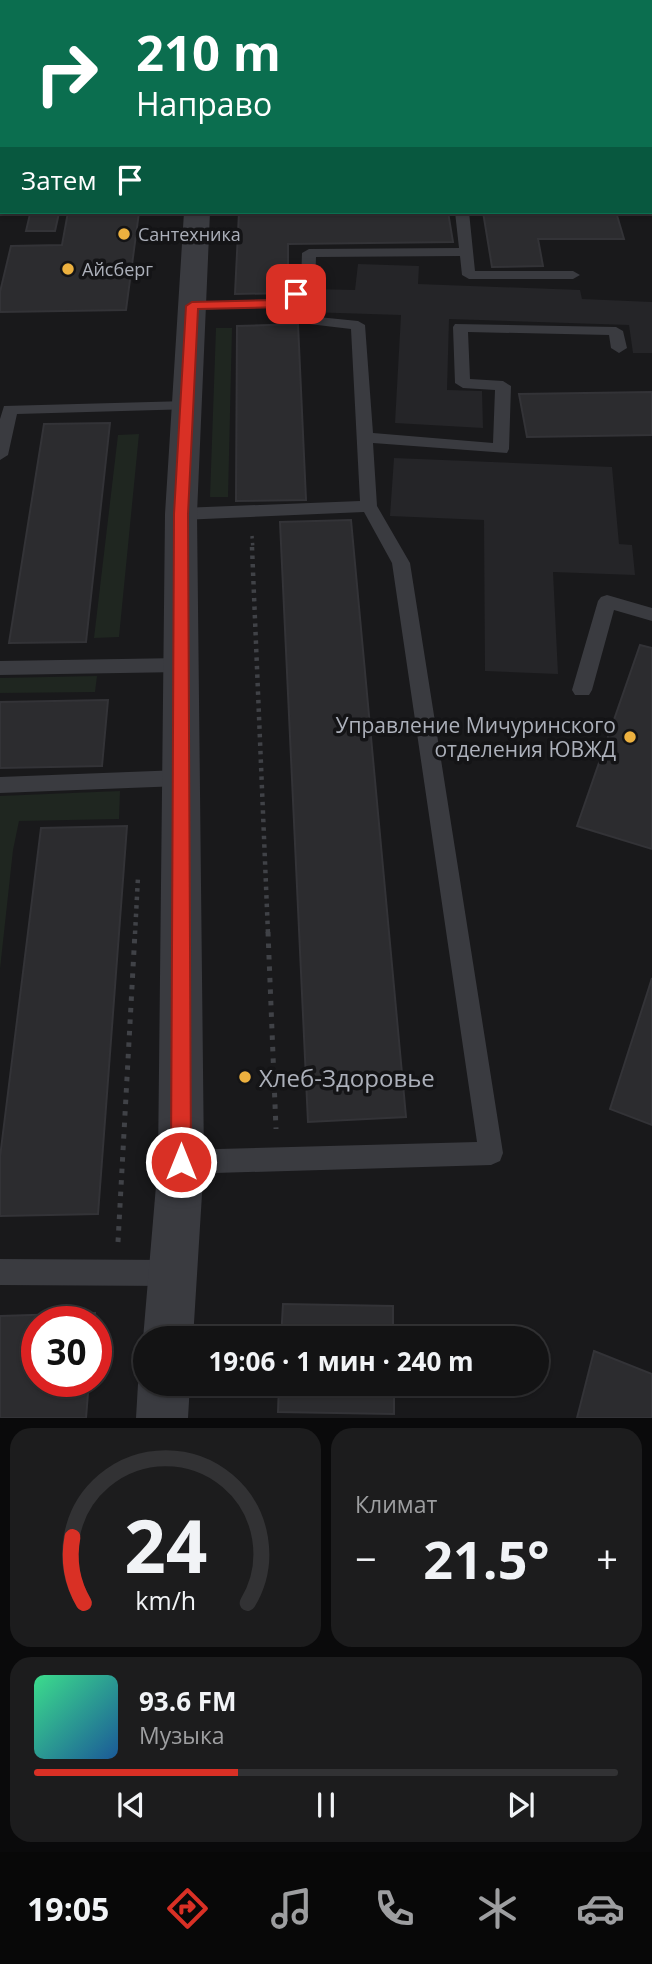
<!DOCTYPE html>
<html lang="ru">
<meta charset="utf-8">
<style>
body{margin:0;font-family:"Open Sans",sans-serif;background:#1c1c1d;color:#f1f3f6;height:100vh;display:flex;flex-direction:column;font-size:26px;white-space:nowrap}
*{box-sizing:border-box;margin:0}
p{font-size:23px;color:#9d9ea0}
.icon{flex:none;width:38px;height:38px;fill:none;stroke:currentColor;stroke-width:2;stroke-linecap:round;stroke-linejoin:round}
.map{position:relative;height:1418px;overflow:hidden}
.side{display:flex;flex-direction:column;gap:10px;padding:10px;background:#0a0a0b;flex:1}
.side>*{flex:none}
.guide{position:absolute;left:0px;top:0px;width:653px;height:214px;box-shadow:0 2px 5px #0004,0 0 0 2px #323234;background:#0b6e4f;color:#fff;overflow:hidden}
.speed{position:absolute;left:21px;top:1306px;display:flex;gap:14px;font-size:35px;font-weight:700;text-align:center}
.speed>*{display:grid;place-content:center;width:91px;height:91px;border-radius:50%;background:#131314;box-shadow:0 2px 5px #0004,0 0 0 2px #323234;line-height:1}
.speed .limit{border:10px solid #d22;background:#fff;color:#111}
.pin{position:absolute;display:grid;place-items:center;width:60px;height:60px;color:#fff;margin:-30px;border-radius:14px;box-shadow:0 4px 10px #0006}
.me{position:absolute;width:77px;margin:-38px;rotate:0deg;stroke-linejoin:round;filter:drop-shadow(0 0 5px #0008)}
.turn{display:flex;align-items:center;gap:24px;height:147px;padding:0 21px;font-size:32px}
.turn .icon{width:91px;height:91px;stroke-width:2.5}
.turn b{display:block;font-size:49px;line-height:60px}
.then{display:flex;align-items:center;height:66px;padding:0 21px;background:#0003;gap:14px;font-size:26px}
.big{font-size:52px;font-weight:700;line-height:1.1}
.side .card{flex:1;display:flex;flex-direction:column;justify-content:center;gap:10px;min-width:0;padding:0 24px;border-radius:21px;background:#1c1c1d}
.side .dial{align-items:center;gap:0}
.dial svg{height:182px;overflow:visible;fill:none;stroke:#323234;stroke-width:7;stroke-linecap:round;text-anchor:middle}
.dial text{fill:#f1f3f6;stroke:none}
.song{display:flex;align-items:center;gap:21px}
.cover{width:84px;height:84px;border-radius:10px;background:linear-gradient(135deg,hsl(150 70% 55%),hsl(210 70% 35%))}
.played{height:7px;border-radius:4px;background:linear-gradient(90deg,#d93025 35%,#323234 35%)}
.keys{display:flex;justify-content:space-around;direction:ltr}
.heat{display:flex;justify-content:space-between;align-items:center;font-size:38px;direction:ltr}
.side .tiles{flex:1;display:grid;gap:10px;grid-template-columns:1fr 1fr}
.card:last-child{grid-column:span 2}
.trip{position:absolute;left:133px;top:1326px;width:416px;height:70px;border-radius:35px;background:#131314;box-shadow:0 2px 5px #0004,0 0 0 2px #323234;font-weight:700;line-height:70px;text-align:center}
.dock{display:flex;height:112px;justify-content:space-around;align-items:center;background:#080808;color:#9d9ea0}
.dock .icon{width:49px;height:49px}
.dock .active{color:#d93025}
.dock b{font-size:32px;color:#f1f3f6}
.map>svg:first-child{display:block}
.built{fill:#252528}
.green{fill:#1f2620}
.building{fill:#2c2c2f;stroke:#333337;stroke-width:2}
.lines{fill:none;stroke-linecap:round;stroke-linejoin:round}
.path-far3{stroke:#404247;stroke-width:2.5;stroke-dasharray:2.5 3.5;stroke-linecap:butt}
.path-far2{stroke:#404247;stroke-width:3.5;stroke-dasharray:2.5 4.5;stroke-linecap:butt}
.path-far1{stroke:#404247;stroke-width:4.5;stroke-dasharray:3.5 5;stroke-linecap:butt}
.path{stroke:#404247;stroke-width:5;stroke-dasharray:4.5 7;stroke-linecap:butt}
.service{fill:#3a3b40;fill-rule:evenodd}
.minor{fill:#3a3b40;fill-rule:evenodd}
.secondary{fill:#484a50;fill-rule:evenodd}
.primary{fill:#56585f;fill-rule:evenodd}
.route{fill:#d93025;stroke:#8d1f18;stroke-width:2}
.poi-dot{fill:#edb13f;stroke:#141416;stroke-width:2.5}
.labels{text-anchor:middle;dominant-baseline:central;stroke-width:7;stroke-linejoin:round;paint-order:stroke}
.far-poi-label{font-size:18px;fill:#acb0ba;stroke:#141416;text-anchor:start}
.poi-label{font-size:21px;fill:#acb0ba;stroke:#141416;text-anchor:end}
.near-poi-label{font-size:24px;fill:#acb0ba;stroke:#141416;text-anchor:start}
</style>
<div class="map">
<svg width="652" height="1418" viewBox="0 0 652 1418">
<rect width="100%" height="100%" fill="#19191b"/>
<g class="built">
<path d="M358 264 419 266 418 284 580 290 582 299 652 302V353H633L629 325 449 319 447 390 482 391 483 428 395 423 401 315 308 312 311 289 355 290Z"/>
<path d="M394 458 612 467 619 544 632 545 635 575 553 572 558 674 485 671 484 520 390 516Z"/>
</g>
<g class="green">
<path d="M241 0H652V153L651 2Z"/>
<path d="M216 328H232L228 497H210Z"/>
<path d="M139 434 119 637 94 638 118 435Z"/>
<path d="M97 676 95 692 0 693V678Z"/>
<path d="M120 791 119 819 19 821 13 850 0 969V796Z"/>
</g>
<g class="building">
<path d="M68 212H139L126 310 0 312V292L11 246 62 245Z"/>
<path d="M239 212H448L453 242 288 244V293L235 294Z"/>
<path d="M483 212H616L624 239H538L543 266 492 267Z"/>
<path d="M59 213 55 231H26L30 214Z"/>
<path d="M298 324 306 500 236 501 237 326Z"/>
<path d="M652 392V435L527 437 519 394Z"/>
<path d="M110 423 86 642 9 643 44 424Z"/>
<path d="M351 520 406 1117 308 1122 280 522Z"/>
<path d="M640 645 652 648V849L577 826Z"/>
<path d="M108 700 102 766 0 768V702Z"/>
<path d="M127 826 98 1214 0 1216V1157L41 828Z"/>
<path d="M652 978V1125L610 1109Z"/>
<path d="M283 1304 393 1306V1339H281Z"/>
<path d="M95 1313 94 1321H37V1381H89L86 1418H0V1316Z"/>
<path d="M594 1351 652 1374V1418H577Z"/>
<path d="M279 1384H394V1414L278 1412Z"/>
</g>
<g class="lines">
<g class="path-far3">
<path d="M577 2 581 0"/>
<path d="M651 76 652 79"/>
</g>
<path class="path-far2" d="M252 536 253 549"/>
<g class="path-far1">
<path d="M252 547 268 934"/>
<path d="M135 934 138 877"/>
</g>
<g class="path">
<path d="M268 932 276 1129"/>
<path d="M118 1242 135 932"/>
</g>
<g class="service">
<path d="M455 212H469L475 271H573L580 275 573 279H469L462 275 460 256 316 257 315 284 294 303 318 317 358 321 365 325 373 433 493 443 495 390 463 388 455 383 453 327 455 324 616 327 623 331 627 348 619 353 611 348 609 335 468 332 470 379 503 381 511 386 509 449 507 453 373 443 377 506 410 563 503 1153 500 1161 491 1165 181 1174 172 1170 169 1162 172 1154 181 1150 477 1142 392 563 364 512 181 520 173 514 181 508 360 501 351 329 309 324 281 307 192 310 187 309 185 306 187 303 280 299 301 283 302 253 309 249 459 248Z"/>
<path d="M187 401 193 403 195 406 193 409 17 414 8 455 0 460V419L4 406Z"/>
<path d="M607 595 652 608V621L614 610 592 690 589 695H575L572 690 598 601 601 597Z"/>
<path d="M181 658 188 660 190 665 188 670 181 672 0 675V661Z"/>
<path d="M180 770 187 772 190 778 187 784 180 786 0 793V777Z"/>
<path d="M0 1259 173 1260 182 1264 186 1273 182 1282 173 1286 0 1285Z"/>
</g>
<g class="minor">
<path d="M184 212H210L197 514 204 1162 193 1339H145V1345L143 1339 158 1162 165 514Z"/>
<path d="M145 1367V1384H190L188 1418H136L138 1384Z"/>
</g>
<rect class="secondary" x="0" y="175" width="2" height="16"/>
<g class="primary">
<rect x="192" y="0" width="22" height="2"/>
<rect x="651" y="165" width="1" height="16"/>
</g>
</g>
<path class="route" d="M292 291 302 294 284 307 198 309 188 514 191 1162 188 1169 181 1171 174 1169 171 1162 174 514 186 306 192 302 281 300Z"/>
<g class="poi-dot">
<circle cx="124" cy="234" r="7"/>
<circle cx="68" cy="269" r="7"/>
<circle cx="630" cy="737" r="7"/>
<circle cx="245" cy="1077" r="7"/>
</g>
<g class="labels">
<g class="far-poi-label">
<text x="138" y="234">Сантехника</text>
<text x="82" y="269">Айсберг</text>
</g>
<g class="poi-label">
<text x="616" y="725">Управление Мичуринского<tspan x="616" dy="24">отделения ЮВЖД</tspan></text>
</g>
<g class="near-poi-label">
<text x="259" y="1077">Хлеб-Здоровье</text>
</g>
</g>
</svg>
<div class="speed"><div class="limit">30</div></div>
<div class="pin" style="left:296px;top:294px;background:#d93025"><svg class="icon" aria-label="arrive" viewBox="0 0 24 24"><path d="M6 21V4h12l-3 4 3 4H6"/></svg></div>
<svg class="me" style="left:181px;top:1162px" viewBox="-20 -20 40 40"><circle r="17" fill="#d93025" stroke="#fff" stroke-width="3"/><path d="M0-11L8 9 0 5-8 9z" fill="#fff"/></svg>
<div class="trip">19:06 · 1 мин · 240 m</div>
<div class="guide">
<div class="turn"><svg class="icon" aria-label="right" viewBox="0 0 24 24"><path d="M7 20v-9h11M14 6l5 5-5 5"/></svg><div><b>210 m</b>Направо</div></div>
<div class="then">Затем<svg class="icon" aria-label="arrive" viewBox="0 0 24 24"><path d="M6 21V4h12l-3 4 3 4H6"/></svg></div>
</div>
</div>
<section class="side">
<div class="tiles">
<div class="card dial"><svg viewBox="0 0 100 80">
<path d="M14 69A42 42 0 1 1 86 69"/>
<path d="M14 69A42 42 0 0 1 9 40" stroke="#d93025"/>
<text x="50" y="56" font-size="32" font-weight="700">24</text>
<text x="50" y="72" font-size="11">km/h</text>
</svg></div>
<div class="card"><p>Климат</p>
<div class="heat"><a>−</a><b class="big">21.5°</b><a>+</a></div>
</div>
<div class="card">
<div class="song"><i class="cover"></i><div><b>93.6 FM</b><p>Музыка</p></div></div>
<div class="played"></div>
<div class="keys"><svg class="icon" aria-label="previous" viewBox="0 0 24 24"><path d="M18 5L8 12l10 7zM5 5v14"/></svg><svg class="icon" aria-label="pause" viewBox="0 0 24 24"><path d="M8 5v14M16 5v14"/></svg><svg class="icon" aria-label="next" viewBox="0 0 24 24"><path d="M6 5l10 7-10 7zM19 5v14"/></svg></div>
</div>
</div>
</section>
<nav class="dock">
<b>19:05</b>
<svg class="icon active" aria-label="directions" viewBox="0 0 24 24"><path d="M12 3l9 9-9 9-9-9zM9 14v-3h6M13 9l2 2-2 2"/></svg>
<svg class="icon" aria-label="music" viewBox="0 0 24 24"><path d="M9 18V5l10-2v13"/><circle cx="6" cy="18" r="3"/><circle cx="16" cy="16" r="3"/></svg>
<svg class="icon" aria-label="phone" viewBox="0 0 24 24"><path d="M5 4h4l2 5-3 2q2 4 5 5l2-3 5 2v4C11 20 4 13 5 4z"/></svg>
<svg class="icon" aria-label="climate" viewBox="0 0 24 24"><path d="M12 3v18M4 7l16 10M4 17L20 7"/></svg>
<svg class="icon" aria-label="car" viewBox="0 0 24 24"><path d="M5 17H2v-5l4-1 3-4h7l3 4 3 1v5h-3M9 17h6M6 11h13"/><circle cx="7" cy="17" r="2"/><circle cx="17" cy="17" r="2"/></svg>
</nav>
